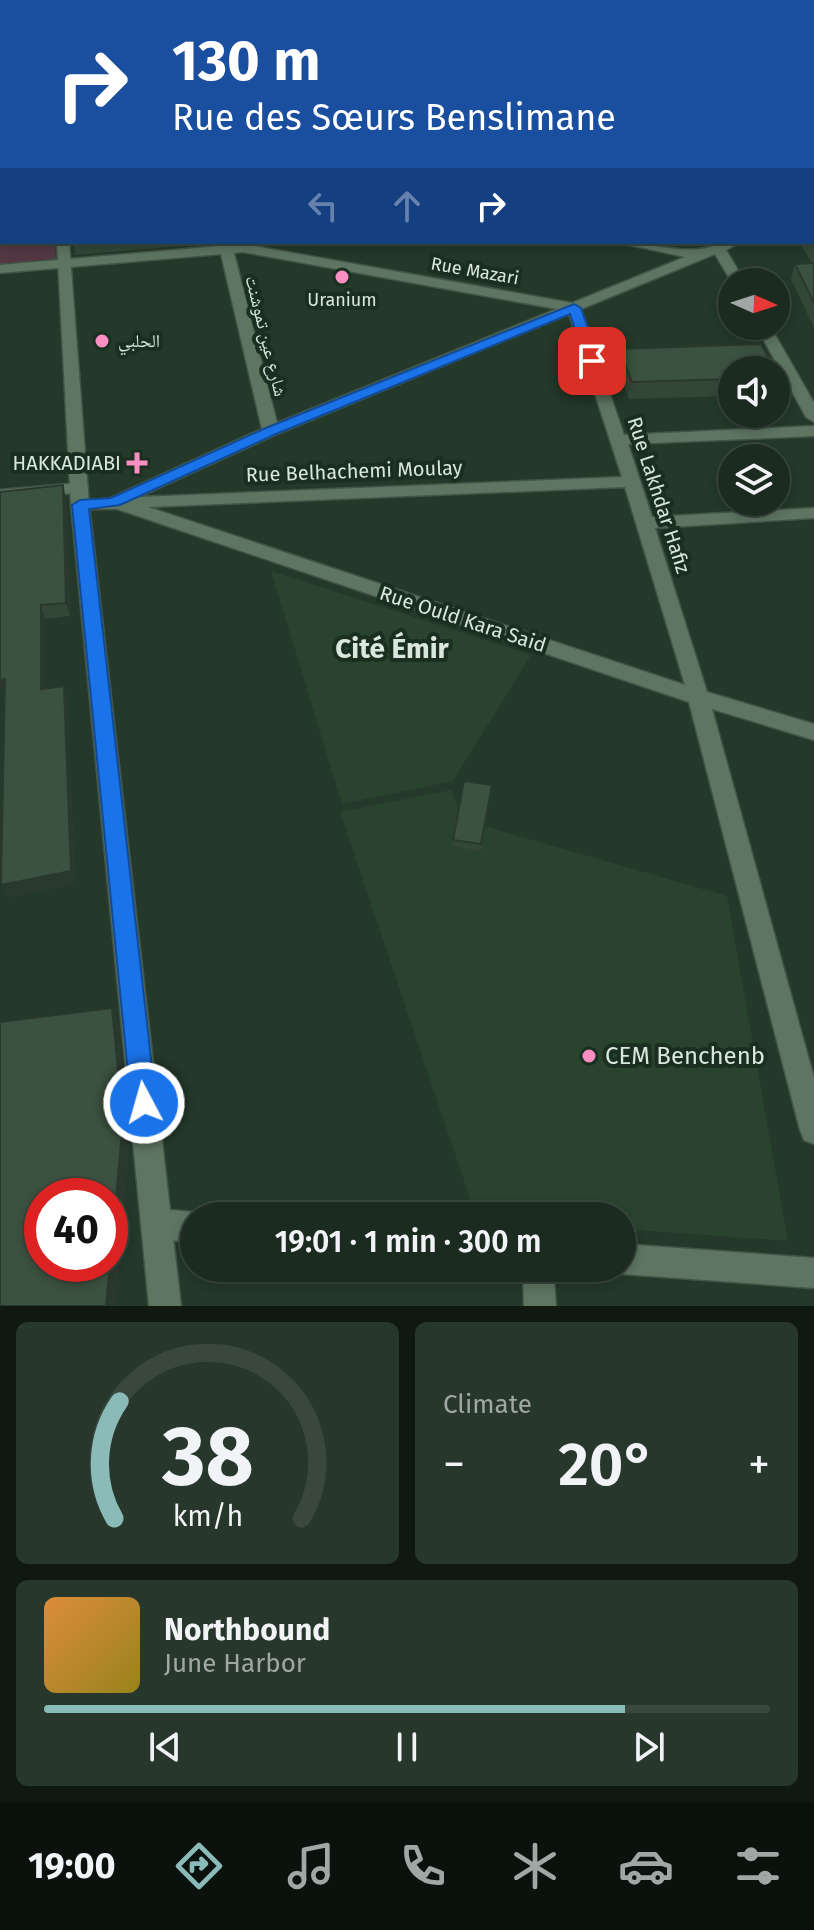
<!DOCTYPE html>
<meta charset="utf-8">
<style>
body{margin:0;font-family:"Fira Sans","Noto Naskh Arabic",sans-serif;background:#28372c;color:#f1f3f6;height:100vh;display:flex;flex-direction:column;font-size:30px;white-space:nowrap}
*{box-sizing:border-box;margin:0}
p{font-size:26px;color:#a0a7a4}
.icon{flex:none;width:44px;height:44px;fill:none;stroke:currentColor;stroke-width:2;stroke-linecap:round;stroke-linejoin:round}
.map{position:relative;height:1306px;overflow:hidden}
.sheet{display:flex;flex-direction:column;gap:16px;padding:16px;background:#0f1811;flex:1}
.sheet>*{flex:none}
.banner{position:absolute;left:0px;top:0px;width:814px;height:244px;box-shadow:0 4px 12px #0003,0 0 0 2px #39473d;background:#1a4fa0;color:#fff;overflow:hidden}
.needle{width:52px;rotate:93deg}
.buttons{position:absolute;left:718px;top:268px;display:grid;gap:16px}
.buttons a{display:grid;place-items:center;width:72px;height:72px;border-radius:50%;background:#1b2b1f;box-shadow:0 4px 12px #0003,0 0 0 2px #39473d;font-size:40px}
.speed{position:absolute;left:24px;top:1178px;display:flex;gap:16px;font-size:40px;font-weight:700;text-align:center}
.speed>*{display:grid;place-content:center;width:104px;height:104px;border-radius:50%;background:#1b2b1f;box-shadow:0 4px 12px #0003,0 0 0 2px #39473d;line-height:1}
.speed .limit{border:12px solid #d22;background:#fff;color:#111}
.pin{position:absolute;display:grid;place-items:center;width:68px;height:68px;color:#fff;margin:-34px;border-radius:16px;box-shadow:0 4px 12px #0006}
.me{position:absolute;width:88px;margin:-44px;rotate:354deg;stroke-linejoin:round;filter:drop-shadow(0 0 6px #0008)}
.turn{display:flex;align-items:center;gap:28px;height:168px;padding:0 40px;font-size:36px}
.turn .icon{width:104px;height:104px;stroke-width:2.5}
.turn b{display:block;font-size:56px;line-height:68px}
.lanes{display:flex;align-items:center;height:76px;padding:0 40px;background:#0003;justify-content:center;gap:40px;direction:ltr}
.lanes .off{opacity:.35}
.big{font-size:60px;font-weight:600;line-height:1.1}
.sheet .card{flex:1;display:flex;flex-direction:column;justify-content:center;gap:12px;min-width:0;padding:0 28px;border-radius:12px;background:#28372c}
.sheet .dial{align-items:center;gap:0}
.dial svg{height:208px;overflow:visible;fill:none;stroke:#39473d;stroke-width:7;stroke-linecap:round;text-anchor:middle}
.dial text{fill:#f1f3f6;stroke:none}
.song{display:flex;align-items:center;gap:24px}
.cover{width:96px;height:96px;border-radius:12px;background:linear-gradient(135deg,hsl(30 70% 55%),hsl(50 70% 35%))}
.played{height:8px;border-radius:4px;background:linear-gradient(90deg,#8bbbb9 80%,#39473d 80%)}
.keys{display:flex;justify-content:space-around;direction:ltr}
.heat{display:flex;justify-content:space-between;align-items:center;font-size:44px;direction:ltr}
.sheet .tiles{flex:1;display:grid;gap:16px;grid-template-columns:1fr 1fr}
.card:last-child{grid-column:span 2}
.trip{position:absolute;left:180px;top:1202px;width:456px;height:80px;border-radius:40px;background:#1b2b1f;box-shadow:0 4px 12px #0003,0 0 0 2px #39473d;font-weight:600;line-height:80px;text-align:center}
.tabs{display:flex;height:128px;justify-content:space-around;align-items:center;background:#0b110c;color:#a0a7a4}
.tabs .icon{width:56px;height:56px}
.tabs .on{color:#8bbbb9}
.tabs b{font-size:36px;color:#f1f3f6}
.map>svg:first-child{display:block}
.built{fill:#29432f}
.green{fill:#533844}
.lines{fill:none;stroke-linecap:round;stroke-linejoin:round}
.minor-casing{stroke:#425446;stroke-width:3}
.tertiary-casing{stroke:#425446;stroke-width:3}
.secondary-casing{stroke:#425446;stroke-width:3}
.primary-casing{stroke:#425446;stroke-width:3}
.minor{fill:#5e7562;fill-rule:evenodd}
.tertiary{fill:#5e7562;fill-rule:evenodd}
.secondary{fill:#67896e;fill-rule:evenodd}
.primary{fill:#719e7a;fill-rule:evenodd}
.tram{stroke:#adbcaf;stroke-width:2}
.wall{fill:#344737}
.shaded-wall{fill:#2a392d}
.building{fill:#3c5240;stroke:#2a392d;stroke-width:2}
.route{fill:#1a73e8;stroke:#114b97;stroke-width:2}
.poi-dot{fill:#fc8fc2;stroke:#1a2f1f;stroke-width:3}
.labels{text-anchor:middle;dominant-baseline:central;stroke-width:8;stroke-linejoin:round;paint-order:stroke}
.far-street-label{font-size:18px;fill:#dae7dc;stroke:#1a2f1f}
.far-poi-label{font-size:18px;fill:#dae7dc;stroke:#1a2f1f}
.poi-label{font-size:20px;fill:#dae7dc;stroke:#1a2f1f;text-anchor:end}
.street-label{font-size:20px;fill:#dae7dc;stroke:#1a2f1f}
.near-poi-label{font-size:24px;fill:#dae7dc;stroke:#1a2f1f;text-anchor:start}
.district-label{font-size:28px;font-weight:bold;fill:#dae7dc;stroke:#1a2f1f}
</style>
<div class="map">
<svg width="814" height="1306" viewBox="0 0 814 1306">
<rect width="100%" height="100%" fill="#243929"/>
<g class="built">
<path d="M271 571 531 655 453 781 342 804Z"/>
<path d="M451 790 463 820 727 896 788 1241 622 1229V1216H476L340 812Z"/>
</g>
<path class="green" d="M0 217 2 242H55L56 261 0 265Z"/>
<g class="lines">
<g class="minor-casing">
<g id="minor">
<rect x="11" y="0" width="8" height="2"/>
<path d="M47 0H60L61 2H49Z"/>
<path d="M327 0H340L342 2H329Z"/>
<rect x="0" y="9" width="2" height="6"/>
<path d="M814 200V208L812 209V201Z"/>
<rect x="0" y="207" width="2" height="8"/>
<path d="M616 242C644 242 689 256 713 246V242H740L726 250 745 282 732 283 715 254 581 309 624 435 814 426V436L628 444 652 517 814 508V518L655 528 707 692 814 724V740L712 709 814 1078V1144L804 1140 800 1130 689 702 117 509H74L71 505 74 501 108 499 262 429 221 254 0 273V265L243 244 572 303 685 257ZM243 252 557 309 277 423 234 253ZM569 314 622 477 139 497 277 434ZM625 487 685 685 148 507Z"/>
<path d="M756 326H770L814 403V422L806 417Z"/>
<path d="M79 483 88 488 85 492 0 500V490Z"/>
<path d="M157 1209 194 1212 204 1216H194V1242L157 1239 146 1235 142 1224 146 1213Z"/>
<path d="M622 1244 814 1258V1288L622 1274 610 1268H622Z"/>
<path d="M523 1268H553L556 1306H524Z"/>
</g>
</g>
<g class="tertiary-casing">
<path id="tertiary" d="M57 242H69L89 505 181 1306H149L71 505Z"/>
</g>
<g class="secondary-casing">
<rect id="secondary" x="0" y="75" width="2" height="6"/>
</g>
<g class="primary-casing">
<path id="primary" d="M682 0H695L697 2H684Z"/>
</g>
<use href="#minor" class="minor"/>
<use href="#tertiary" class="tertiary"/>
<use href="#secondary" class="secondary"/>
<use href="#primary" class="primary"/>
<path class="tram" d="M323 2 333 0"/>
</g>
<g class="wall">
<path d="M62 0H160L156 2H65Z"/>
<path d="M814 231V328L791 279 795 264 812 263 802 247 803 242H812Z"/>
<path d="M73 242H229L75 255Z"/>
<path d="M619 349 732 370V396L629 399 617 365Z"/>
<path d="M66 499 70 616 45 619V689L64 686 67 699 75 884 6 898 4 693Z"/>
<path d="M491 792 481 851 452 846 453 840Z"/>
</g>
<g class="shaded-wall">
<path d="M127 0H160L156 2H123Z"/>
<path d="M812 180H814V196L812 197Z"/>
<path d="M63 485 66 499 70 616 66 603Z"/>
<path d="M41 605 45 619V703L41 689Z"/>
<path d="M5 679 9 692 0 694V680Z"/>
<path d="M64 686 67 699 75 884 6 898 1 885Z"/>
<path d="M112 1008 119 1029 130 1141 116 1306H106Z"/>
</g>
<g class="building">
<path d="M98 0H127L123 2H104Z"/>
<path d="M362 0H457L462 2H361Z"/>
<rect x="812" y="42" width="2" height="138"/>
<path d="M812 231H814V244L812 241Z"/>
<path d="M814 263V303L795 264Z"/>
<path d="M761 344 775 370H732V379L632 382 619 349Z"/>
<path d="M63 485 66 603 41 605V689L64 686 71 871 1 885 5 679 0 680V492Z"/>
<path d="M464 781 492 785 481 844 453 840Z"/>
<path d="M112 1008 123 1122 110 1262V1196H42V1264H110L106 1306H0V1022Z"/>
</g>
<path class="route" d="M574 304 581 308 599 361 597 363 585 361 570 314 276 434 120 505 89 509 156 1103 153 1112 144 1115 135 1112 131 1103 72 505 80 500 111 498 266 428Z"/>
<g class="poi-dot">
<circle cx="342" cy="277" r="8"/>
<circle cx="102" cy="341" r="8"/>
<path d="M133 451h8v8h8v8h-8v8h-8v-8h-8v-8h8z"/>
<circle cx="589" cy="1056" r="8"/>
</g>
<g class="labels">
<g class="far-street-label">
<text transform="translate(475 271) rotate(10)">Rue Mazari</text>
<text transform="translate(266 336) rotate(76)">شارع عين تموشنت</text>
</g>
<g class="far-poi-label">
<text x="342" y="300">Uranium</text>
<text x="118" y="341" text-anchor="start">الحلبي</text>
</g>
<g class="poi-label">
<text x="121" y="463">HAKKADIABI</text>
</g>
<g class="street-label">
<text transform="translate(354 471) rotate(-2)">Rue Belhachemi Moulay</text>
<text transform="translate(659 495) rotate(72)">Rue Lakhdar Hafiz</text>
<text transform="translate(463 619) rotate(18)">Rue Ould Kara Said</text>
</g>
<g class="near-poi-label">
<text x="605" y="1056">CEM Benchenb</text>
</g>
<g class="district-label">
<text x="392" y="648">Cité Émir</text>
</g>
</g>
</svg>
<div class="buttons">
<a><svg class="needle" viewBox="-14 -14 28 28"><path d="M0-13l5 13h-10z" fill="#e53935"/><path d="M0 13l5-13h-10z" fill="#a0a7a4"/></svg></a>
<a><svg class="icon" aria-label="sound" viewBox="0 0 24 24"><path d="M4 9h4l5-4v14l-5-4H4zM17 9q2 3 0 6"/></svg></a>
<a><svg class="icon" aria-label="layers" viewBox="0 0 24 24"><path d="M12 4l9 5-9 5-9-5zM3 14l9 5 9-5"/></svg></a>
</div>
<div class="speed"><div class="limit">40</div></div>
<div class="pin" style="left:592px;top:361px;background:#d93025"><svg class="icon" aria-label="arrive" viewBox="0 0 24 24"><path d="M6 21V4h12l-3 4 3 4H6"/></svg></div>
<svg class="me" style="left:144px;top:1103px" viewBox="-20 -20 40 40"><circle r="17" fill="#1a73e8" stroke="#fff" stroke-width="3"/><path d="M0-11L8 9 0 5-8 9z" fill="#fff"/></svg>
<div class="trip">19:01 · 1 min · 300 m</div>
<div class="banner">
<div class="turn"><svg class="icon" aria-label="right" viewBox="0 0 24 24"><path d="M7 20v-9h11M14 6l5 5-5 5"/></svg><div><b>130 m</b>Rue des Sœurs Benslimane</div></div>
<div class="lanes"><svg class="icon off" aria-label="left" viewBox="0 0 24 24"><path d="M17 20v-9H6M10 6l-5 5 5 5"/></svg><svg class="icon off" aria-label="ahead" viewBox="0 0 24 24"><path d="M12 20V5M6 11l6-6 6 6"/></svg><svg class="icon" aria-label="right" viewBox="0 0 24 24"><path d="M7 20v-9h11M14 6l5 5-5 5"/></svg></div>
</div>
</div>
<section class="sheet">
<div class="tiles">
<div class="card dial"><svg viewBox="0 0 100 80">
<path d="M14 69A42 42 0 1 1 86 69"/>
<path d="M14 69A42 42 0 0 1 16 24" stroke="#8bbbb9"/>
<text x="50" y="56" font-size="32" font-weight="700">38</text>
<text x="50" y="72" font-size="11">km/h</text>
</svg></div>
<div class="card"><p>Climate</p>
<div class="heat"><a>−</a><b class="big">20°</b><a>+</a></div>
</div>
<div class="card">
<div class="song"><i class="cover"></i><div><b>Northbound</b><p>June Harbor</p></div></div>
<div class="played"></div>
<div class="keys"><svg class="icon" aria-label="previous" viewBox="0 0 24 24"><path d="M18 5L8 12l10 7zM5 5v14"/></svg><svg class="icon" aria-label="pause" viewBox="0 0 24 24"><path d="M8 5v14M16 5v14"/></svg><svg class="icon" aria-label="next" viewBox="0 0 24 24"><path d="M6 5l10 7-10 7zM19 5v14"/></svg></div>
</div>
</div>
</section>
<nav class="tabs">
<b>19:00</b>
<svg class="icon on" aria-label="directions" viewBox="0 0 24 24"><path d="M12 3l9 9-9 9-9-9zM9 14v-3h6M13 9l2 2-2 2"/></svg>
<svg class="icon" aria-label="music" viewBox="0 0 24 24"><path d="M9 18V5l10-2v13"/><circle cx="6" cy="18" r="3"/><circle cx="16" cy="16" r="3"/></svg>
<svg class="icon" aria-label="phone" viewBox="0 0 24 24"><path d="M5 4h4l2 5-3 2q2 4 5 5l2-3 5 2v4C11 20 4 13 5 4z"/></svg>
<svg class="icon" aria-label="climate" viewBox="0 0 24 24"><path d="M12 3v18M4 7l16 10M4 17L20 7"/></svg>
<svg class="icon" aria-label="car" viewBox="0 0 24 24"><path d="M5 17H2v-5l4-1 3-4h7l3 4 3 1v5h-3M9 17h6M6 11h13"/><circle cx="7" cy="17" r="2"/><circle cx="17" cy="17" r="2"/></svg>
<svg class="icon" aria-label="filters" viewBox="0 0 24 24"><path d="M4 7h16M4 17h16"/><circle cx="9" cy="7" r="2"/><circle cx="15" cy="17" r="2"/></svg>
</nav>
